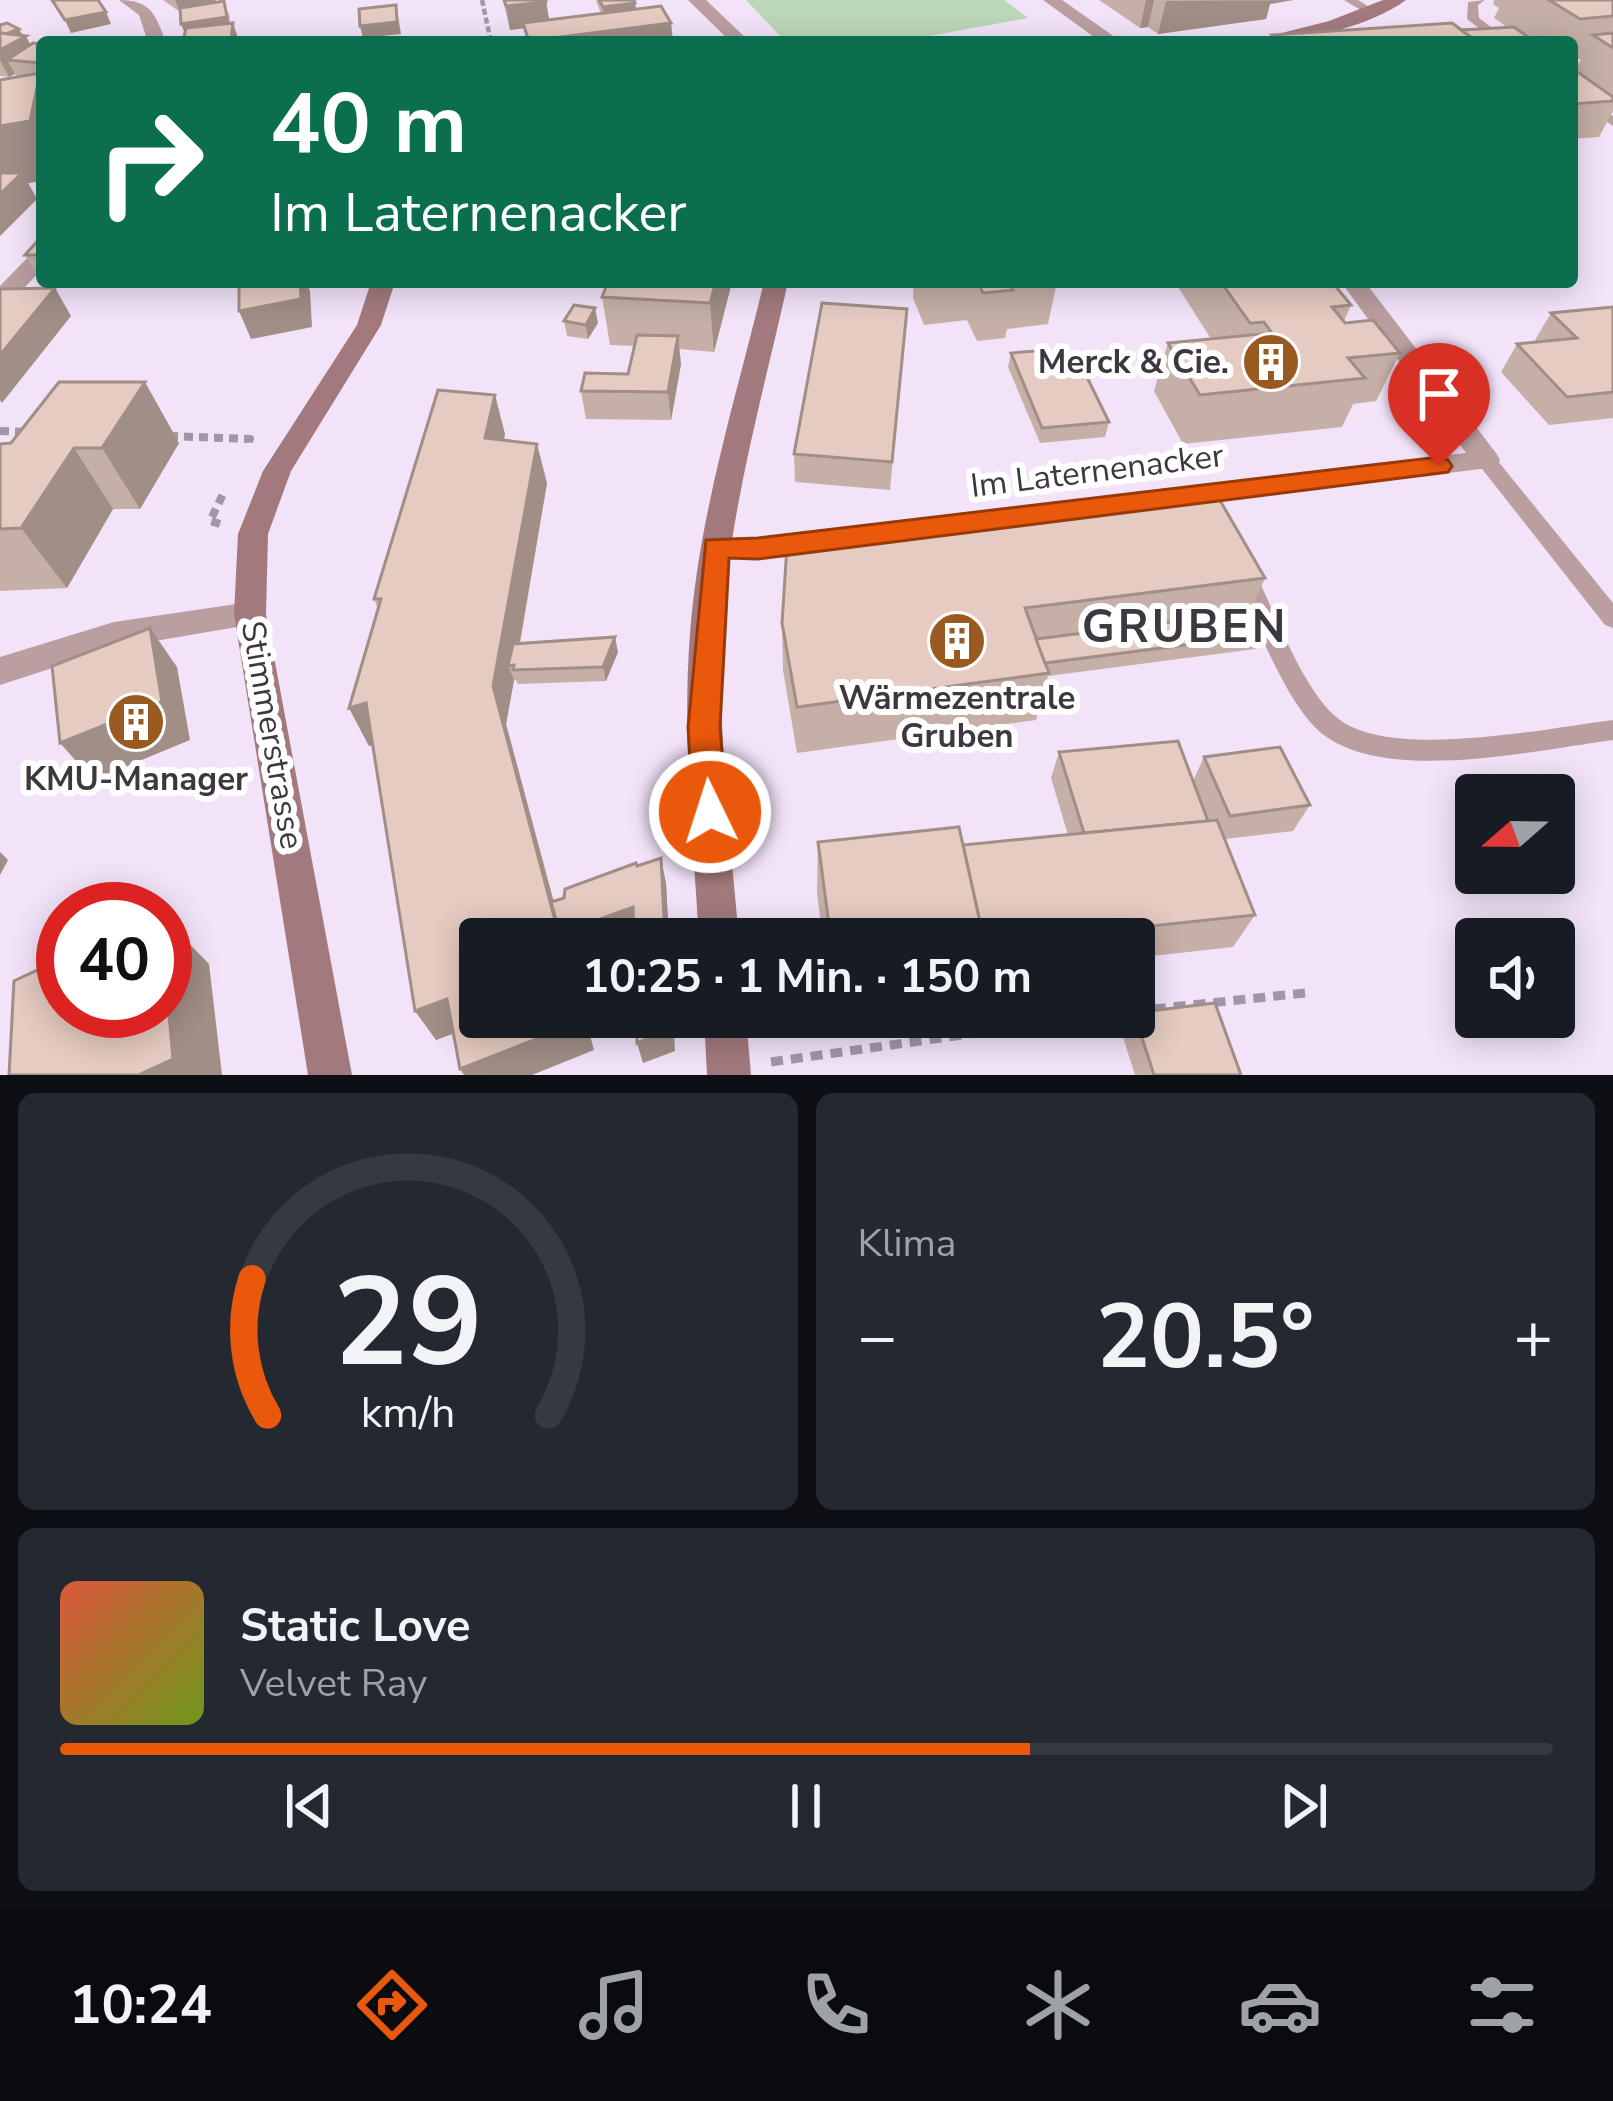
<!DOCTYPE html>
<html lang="de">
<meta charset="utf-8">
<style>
body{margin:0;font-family:"Nunito Sans",sans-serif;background:#242831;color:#f1f3f6;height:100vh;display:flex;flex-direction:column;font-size:45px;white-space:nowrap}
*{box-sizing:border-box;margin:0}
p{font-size:39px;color:#9ea1a6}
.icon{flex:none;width:66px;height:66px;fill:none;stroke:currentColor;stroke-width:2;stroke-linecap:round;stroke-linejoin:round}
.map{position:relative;height:1075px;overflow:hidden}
.details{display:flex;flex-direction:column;gap:18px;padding:18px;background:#0d0f14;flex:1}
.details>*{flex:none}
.banner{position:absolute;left:36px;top:36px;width:1542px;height:252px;border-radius:12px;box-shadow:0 6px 30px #0003;background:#0b6e4f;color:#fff;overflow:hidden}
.needle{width:78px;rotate:250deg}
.buttons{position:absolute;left:1455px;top:774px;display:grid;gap:24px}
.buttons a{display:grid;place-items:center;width:120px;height:120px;border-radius:12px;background:#171b24;box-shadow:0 6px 30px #0003;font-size:60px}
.speed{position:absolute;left:36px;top:882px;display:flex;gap:24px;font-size:60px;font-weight:700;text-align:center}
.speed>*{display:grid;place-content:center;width:156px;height:156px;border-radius:50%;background:#171b24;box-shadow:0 6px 30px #0003;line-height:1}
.speed .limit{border:18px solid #d22;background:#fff;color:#111}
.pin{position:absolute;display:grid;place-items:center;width:102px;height:102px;color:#fff;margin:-123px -51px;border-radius:50% 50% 50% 0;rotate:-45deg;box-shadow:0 0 12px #0007}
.pin .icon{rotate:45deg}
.me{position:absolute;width:132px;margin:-66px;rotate:356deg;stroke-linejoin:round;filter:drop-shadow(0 0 9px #0008)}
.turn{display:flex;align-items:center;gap:42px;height:252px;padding:0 36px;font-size:54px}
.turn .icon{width:156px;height:156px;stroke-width:2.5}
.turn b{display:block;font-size:84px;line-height:102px}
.big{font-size:90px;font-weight:700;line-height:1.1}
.details .card{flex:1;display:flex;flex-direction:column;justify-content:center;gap:18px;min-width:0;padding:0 42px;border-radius:18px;background:#242831}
.details .dial{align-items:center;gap:0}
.dial svg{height:312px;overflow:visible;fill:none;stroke:#363941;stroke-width:7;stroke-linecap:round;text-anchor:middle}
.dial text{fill:#f1f3f6;stroke:none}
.song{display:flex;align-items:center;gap:36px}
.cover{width:144px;height:144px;border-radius:18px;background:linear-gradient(135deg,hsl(10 70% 55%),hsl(80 70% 35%))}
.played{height:12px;border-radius:6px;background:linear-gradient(90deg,#ea580c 65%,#363941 65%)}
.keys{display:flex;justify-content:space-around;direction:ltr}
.heat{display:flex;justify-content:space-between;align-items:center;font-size:66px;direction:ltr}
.details .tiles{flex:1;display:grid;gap:18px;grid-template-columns:1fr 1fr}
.card:last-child{grid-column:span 2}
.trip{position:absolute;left:459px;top:918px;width:696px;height:120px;border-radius:12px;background:#171b24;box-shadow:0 6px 30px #0003;font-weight:700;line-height:120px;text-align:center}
.menu{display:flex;height:192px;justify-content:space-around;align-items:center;background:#090b0e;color:#9ea1a6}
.menu .icon{width:84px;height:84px}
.menu .on{color:#ea580c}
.menu b{font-size:54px;color:#f1f3f6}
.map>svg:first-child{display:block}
.green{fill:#bad7b7}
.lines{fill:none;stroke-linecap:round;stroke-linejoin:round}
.path-far2{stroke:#a196a6;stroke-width:4.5;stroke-dasharray:6 3;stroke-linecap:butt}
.path-far1{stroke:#a196a6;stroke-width:8;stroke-dasharray:9 6;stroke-linecap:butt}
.path{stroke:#a196a6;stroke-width:9;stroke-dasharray:12 8;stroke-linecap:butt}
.lane{fill:#ba9ea0;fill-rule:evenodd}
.street{fill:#ba9ea0;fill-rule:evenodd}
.secondary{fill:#a27a7d;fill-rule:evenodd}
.wall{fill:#c5afa6}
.shaded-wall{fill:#a08e87}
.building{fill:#e5cbc1;stroke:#a08e87;stroke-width:3}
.route{fill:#ea580c;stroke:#983908;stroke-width:3}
.labels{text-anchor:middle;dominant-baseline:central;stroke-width:12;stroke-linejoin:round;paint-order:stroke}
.poi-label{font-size:33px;font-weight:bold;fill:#3d373f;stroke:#fff}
.street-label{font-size:33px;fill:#3d373f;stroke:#fff}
.district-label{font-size:45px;font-weight:bold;letter-spacing:3px;fill:#3d373f;stroke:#fff}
</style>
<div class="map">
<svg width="1613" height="1075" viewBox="0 0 1613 1075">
<rect width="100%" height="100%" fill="#f2e3f9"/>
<path class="green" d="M746 0H1004L1028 18 896 42H786Z"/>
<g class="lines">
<path class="path-far2" d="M482 0 491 42"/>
<g class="path-far1">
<path d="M0 431 28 432"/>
<path d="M169 436 250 439 248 444"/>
<path d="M220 524 210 521 225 490"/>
</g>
<g class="path">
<path d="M1134 1011 1305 993"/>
<path d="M771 1062 1090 1017"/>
</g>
<g class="lane">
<path d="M1344 0H1358L1379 13 1369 15Z"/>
<path d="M1485 0 1478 5 1479 18 1511 42H1497L1467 19 1468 2Z"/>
<path d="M1572 88 1613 116V126L1572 98Z"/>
<path d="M1486 453 1493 455 1613 603V628L1605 625 1479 465 1476 460 1479 455Z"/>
<path d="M1245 567 1253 569C1275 611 1303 693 1340 720 1394 760 1548 728 1613 720V740C1537 750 1388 784 1324 735 1287 708 1254 617 1234 575L1237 569Z"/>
</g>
<g class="street">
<path d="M119 0C151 0 155 14 166 42H148L139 15Z"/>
<path d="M688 0H706L750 42H731Z"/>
<path d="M1043 0H1062L1122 42H1101Z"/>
<path d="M42 249V269L8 305 0 307V286L34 251Z"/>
<path d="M1341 282H1365L1496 453 1500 460 1496 467 758 559 705 555 701 547 705 539 758 537 1466 453Z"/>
<path d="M250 602 261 605 266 614 261 623 114 648 0 685V657L114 622Z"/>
</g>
<g class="secondary">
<path d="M1383 0H1406C1364 30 1297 42 1246 42L1329 21Z"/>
<path d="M371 282H395L381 325 291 471 268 534 266 614 352 1075H308L234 614 238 534 263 471 357 325Z"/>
<path d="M764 282H788C762 399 728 515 722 635 718 736 730 838 739 939H699C693 838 682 736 690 634 699 514 736 398 764 282Z"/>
<path d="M704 1017H746L751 1075H707Z"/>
</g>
</g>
<g class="wall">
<path d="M163 0H215L209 3 229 13 230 23 237 35 185 33 180 12Z"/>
<path d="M503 0H546L549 20 601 14 596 0H634L636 9 671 23 673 42H526L524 28 510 30Z"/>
<path d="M1099 0H1293L1270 4 1266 19 1158 34 1148 27 1140 28Z"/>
<path d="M1494 0H1613V111L1599 137 1572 139V68L1575 70 1581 59 1572 60V42H1270L1272 35 1507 27 1494 18 1499 8 1493 4Z"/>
<path d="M0 25 19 29 30 45 42 44V181L28 183 37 199 0 236V80L16 77 15 74 9 77 0 76Z"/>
<path d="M42 236V282H41L25 255Z"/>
<path d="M732 282 714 352 679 349 681 364 671 420 586 419 581 391 628 374 634 346 610 345 602 297Z"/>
<path d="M914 282H1057L1048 324 1007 329 1005 338 977 341 967 320 924 325 913 298Z"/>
<path d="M1180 282H1332L1351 305 1344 321 1400 353 1376 401 1353 404 1342 427 1183 444 1154 391 1168 343 1211 339 1178 287Z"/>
<path d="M1613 307V418L1549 425 1501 372 1517 344 1537 342 1535 340 1551 313Z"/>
<path d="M907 309 890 490 795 482 794 454Z"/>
<path d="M564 321 598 323 588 339 567 336Z"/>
<path d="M1011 353 1058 373 1109 422 1105 437 1040 443 1008 367Z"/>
<path d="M505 434 504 440 547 483 520 644 618 652 606 681 518 684 516 680H514L506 724 554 902 637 866 666 883 669 939H634V932L480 939 594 1050 454 1033 436 1040 372 745 369 746 349 708 378 609 374 599Z"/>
<path d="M179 443 140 509H113L67 588 0 591V444Z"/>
<path d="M1265 578 1250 612 1262 635 1255 649 1048 676 1036 720 797 753 783 670 782 623Z"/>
<path d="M1059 752 1193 781 1204 757 1310 805 1293 831 1225 839 1255 915 1233 947 1134 958V939H823L817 894 818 842 963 845 1068 835 1051 778Z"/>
<path d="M1134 1013 1241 1075H1135L1122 1034 1132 1017H1134Z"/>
</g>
<g class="shaded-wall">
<path d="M175 0H215L216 1 180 12Z"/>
<path d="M1146 0H1154L1148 27 1140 28Z"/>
<path d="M1293 0 1270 4 1266 19 1158 34 1166 1Z"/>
<path d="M224 1 231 30 186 36 181 24Z"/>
<path d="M546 2 550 25 510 30 506 6Z"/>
<path d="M635 3 637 15 604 19 603 7Z"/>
<path d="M396 5 401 34 363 38 360 26Z"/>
<path d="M106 12 111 24 71 33 65 20Z"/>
<path d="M233 23 237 35V42H212Z"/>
<path d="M671 23 673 42H529Z"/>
<path d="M19 29 23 38 26 36 38 60H7L15 74 9 77 0 60V35Z"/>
<path d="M40 73 42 76V181L28 183 37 199 0 236V126Z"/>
<path d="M300 282H306L310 291 312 327 251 339 239 311Z"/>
<path d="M454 282H481L455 285Z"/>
<path d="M716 282H732L714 352 710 303Z"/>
<path d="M55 288 71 316 2 403 0 400V355Z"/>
<path d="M595 308 598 323 588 339 586 325Z"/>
<path d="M678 336 681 364 671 420 668 392Z"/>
<path d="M145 382 179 443 140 509 102 448Z"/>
<path d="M495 395 505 434 496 477 485 438Z"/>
<path d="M537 444 547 483 515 669 514 665 508 666 514 680 506 724 560 926 633 907 639 931 616 939H560L493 686Z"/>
<path d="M74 448 113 509 67 588 21 528Z"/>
<path d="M150 628 177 667 190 740 93 780 60 743Z"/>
<path d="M615 637 618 652 606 681 603 667Z"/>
<path d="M366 703 385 741 369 746 349 708Z"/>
<path d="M0 852 8 860 0 875Z"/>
<path d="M661 858 666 883 669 939H665Z"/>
<path d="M165 919 209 964 222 1075H138L165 970Z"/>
<path d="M447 999 466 1029 436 1040 415 1011Z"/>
<path d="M580 1017H585L594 1050 532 1075H464L460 1069Z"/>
<path d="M669 1017H673L675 1051 643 1063 637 1043Z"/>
</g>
<g class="building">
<path d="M52 0H98L106 12 65 20Z"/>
<path d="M504 0H546V2L506 6Z"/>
<path d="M599 0H634L635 3 603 7Z"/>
<path d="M1549 0H1613V16L1580 19Z"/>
<path d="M224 1 227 17 181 24 180 8Z"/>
<path d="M396 5 397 22 360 26 359 9Z"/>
<path d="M661 6 671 23 529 41 523 23Z"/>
<path d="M7 23 19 29 6 34 0 33V25Z"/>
<path d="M233 23 231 40 183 42 186 28Z"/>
<path d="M1452 23 1478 42H1279L1272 35Z"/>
<path d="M1514 27 1535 42H1478L1461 30Z"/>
<path d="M0 33 26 36 0 50Z"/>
<path d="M1613 33V48L1593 35Z"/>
<path d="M33 43 42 44V63L7 60Z"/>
<path d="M1572 68 1613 97V101L1572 104Z"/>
<path d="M40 73 30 121 0 126V80Z"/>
<path d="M0 173H22L0 194Z"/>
<path d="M42 236V255H25Z"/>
<path d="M239 282H300L301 299 239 311Z"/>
<path d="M608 282H716L710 303 602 297Z"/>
<path d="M978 282H1009L1013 290 983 293Z"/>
<path d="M1221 282H1332L1351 305 1332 307 1345 323 1373 320 1400 353 1348 358 1365 378 1200 395 1168 343 1272 333 1264 322 1250 323Z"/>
<path d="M55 288 0 355V289Z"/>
<path d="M822 303 907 309 892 462 794 454Z"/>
<path d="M574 305 595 308 586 325 564 321Z"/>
<path d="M1613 307V392L1567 397 1517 344 1577 338 1551 313Z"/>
<path d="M637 335 678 336 668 392 581 391 585 373 628 374Z"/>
<path d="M1048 350 1058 373 1084 371 1109 422 1042 428 1011 353Z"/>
<path d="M59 382H145L102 448H74L21 528 0 529V444L11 443Z"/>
<path d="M438 390 495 395 485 438 537 444 493 686 560 939H480V1017H580L582 1021 460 1069 447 999 415 1011 366 703 349 708 381 599H374Z"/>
<path d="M1218 497 1265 578 1025 608 1049 673 797 707 782 623 787 546Z"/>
<path d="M1250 612 1262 635 1045 663 1036 639Z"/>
<path d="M150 628 162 702 60 743 52 666Z"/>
<path d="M615 637 603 667 513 670 514 665 508 666 513 644Z"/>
<path d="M1178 741 1208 821 1084 833 1059 752Z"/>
<path d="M1280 747 1310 805 1230 816 1204 757Z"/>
<path d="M1217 820 1255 915 1028 939H978L981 927 963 845Z"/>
<path d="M959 827 981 927 877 939H831L818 842Z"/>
<path d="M661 858 665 939H634L633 907 564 932 563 925 558 927 551 902 564 898 565 889 636 863 637 866Z"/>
<path d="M63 958V1011H165V970L173 1059 138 1075H9L14 981Z"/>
<path d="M1215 1003 1241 1075H1154L1134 1013Z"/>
<path d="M636 1017H669L670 1030 637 1043Z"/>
</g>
<path class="route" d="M1439 457 1448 460 1452 466 1448 472 758 559 729 558 720 727 727 812 722 822 710 827 698 822 693 812 688 727 706 540 758 538Z"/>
<defs>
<g id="building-disc" transform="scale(3)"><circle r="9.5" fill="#995a22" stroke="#fff"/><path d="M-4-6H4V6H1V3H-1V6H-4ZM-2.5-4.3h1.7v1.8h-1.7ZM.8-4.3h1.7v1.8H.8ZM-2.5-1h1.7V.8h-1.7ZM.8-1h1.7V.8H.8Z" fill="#fff"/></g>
</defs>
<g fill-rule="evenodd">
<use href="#building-disc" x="1271" y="362"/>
<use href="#building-disc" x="957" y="641"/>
<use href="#building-disc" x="136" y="722"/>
</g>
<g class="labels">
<g class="poi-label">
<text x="1229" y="362" text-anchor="end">Merck &amp; Cie.</text>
<text x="957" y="698">Wärmezentrale<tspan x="957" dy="38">Gruben</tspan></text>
<text x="136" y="779">KMU-Manager</text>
</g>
<g class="street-label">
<text transform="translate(1097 471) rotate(-7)">Im Laternenacker</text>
<text transform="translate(272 735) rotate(80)">Stimmerstrasse</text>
</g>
<g class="district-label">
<text x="1185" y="627">GRUBEN</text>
</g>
</g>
</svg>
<div class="buttons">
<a><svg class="needle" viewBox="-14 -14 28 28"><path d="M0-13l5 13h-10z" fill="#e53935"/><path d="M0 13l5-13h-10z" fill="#9ea1a6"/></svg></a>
<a><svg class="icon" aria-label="sound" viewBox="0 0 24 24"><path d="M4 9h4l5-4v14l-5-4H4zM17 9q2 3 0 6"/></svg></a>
</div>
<div class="speed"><div class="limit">40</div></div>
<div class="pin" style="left:1439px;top:466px;background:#d93025"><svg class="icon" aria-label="arrive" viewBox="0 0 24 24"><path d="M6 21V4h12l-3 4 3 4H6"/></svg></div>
<svg class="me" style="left:710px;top:812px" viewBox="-20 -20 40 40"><circle r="17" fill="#ea580c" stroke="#fff" stroke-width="3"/><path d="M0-11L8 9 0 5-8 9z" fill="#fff"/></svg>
<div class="trip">10:25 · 1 Min. · 150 m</div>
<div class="banner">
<div class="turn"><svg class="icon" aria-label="right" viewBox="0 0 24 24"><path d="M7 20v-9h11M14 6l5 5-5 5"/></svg><div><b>40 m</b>Im Laternenacker</div></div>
</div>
</div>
<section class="details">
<div class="tiles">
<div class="card dial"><svg viewBox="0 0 100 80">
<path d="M14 69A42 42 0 1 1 86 69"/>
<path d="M14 69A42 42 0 0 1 10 34" stroke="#ea580c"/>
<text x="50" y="56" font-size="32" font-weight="700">29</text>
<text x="50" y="72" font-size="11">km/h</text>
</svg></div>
<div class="card"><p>Klima</p>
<div class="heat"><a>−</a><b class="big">20.5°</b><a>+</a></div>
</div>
<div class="card">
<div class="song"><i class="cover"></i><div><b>Static Love</b><p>Velvet Ray</p></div></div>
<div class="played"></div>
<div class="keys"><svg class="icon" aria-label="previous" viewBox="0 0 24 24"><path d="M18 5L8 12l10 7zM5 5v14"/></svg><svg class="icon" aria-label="pause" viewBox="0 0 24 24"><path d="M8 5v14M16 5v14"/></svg><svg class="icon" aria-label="next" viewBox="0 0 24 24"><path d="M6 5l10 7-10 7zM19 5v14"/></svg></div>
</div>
</div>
</section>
<nav class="menu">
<b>10:24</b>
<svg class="icon on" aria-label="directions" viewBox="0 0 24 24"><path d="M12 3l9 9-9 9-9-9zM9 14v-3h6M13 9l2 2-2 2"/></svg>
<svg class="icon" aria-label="music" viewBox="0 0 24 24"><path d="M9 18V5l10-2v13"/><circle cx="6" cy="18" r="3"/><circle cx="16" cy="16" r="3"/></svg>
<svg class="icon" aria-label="phone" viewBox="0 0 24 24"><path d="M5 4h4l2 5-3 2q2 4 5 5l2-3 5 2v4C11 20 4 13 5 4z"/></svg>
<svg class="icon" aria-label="climate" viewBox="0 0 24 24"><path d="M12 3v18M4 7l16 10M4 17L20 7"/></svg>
<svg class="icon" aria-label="car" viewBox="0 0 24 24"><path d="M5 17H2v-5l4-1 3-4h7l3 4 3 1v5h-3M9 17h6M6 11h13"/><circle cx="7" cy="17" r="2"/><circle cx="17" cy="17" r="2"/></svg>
<svg class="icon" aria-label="filters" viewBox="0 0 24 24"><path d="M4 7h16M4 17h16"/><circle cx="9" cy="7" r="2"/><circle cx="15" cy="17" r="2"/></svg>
</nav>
